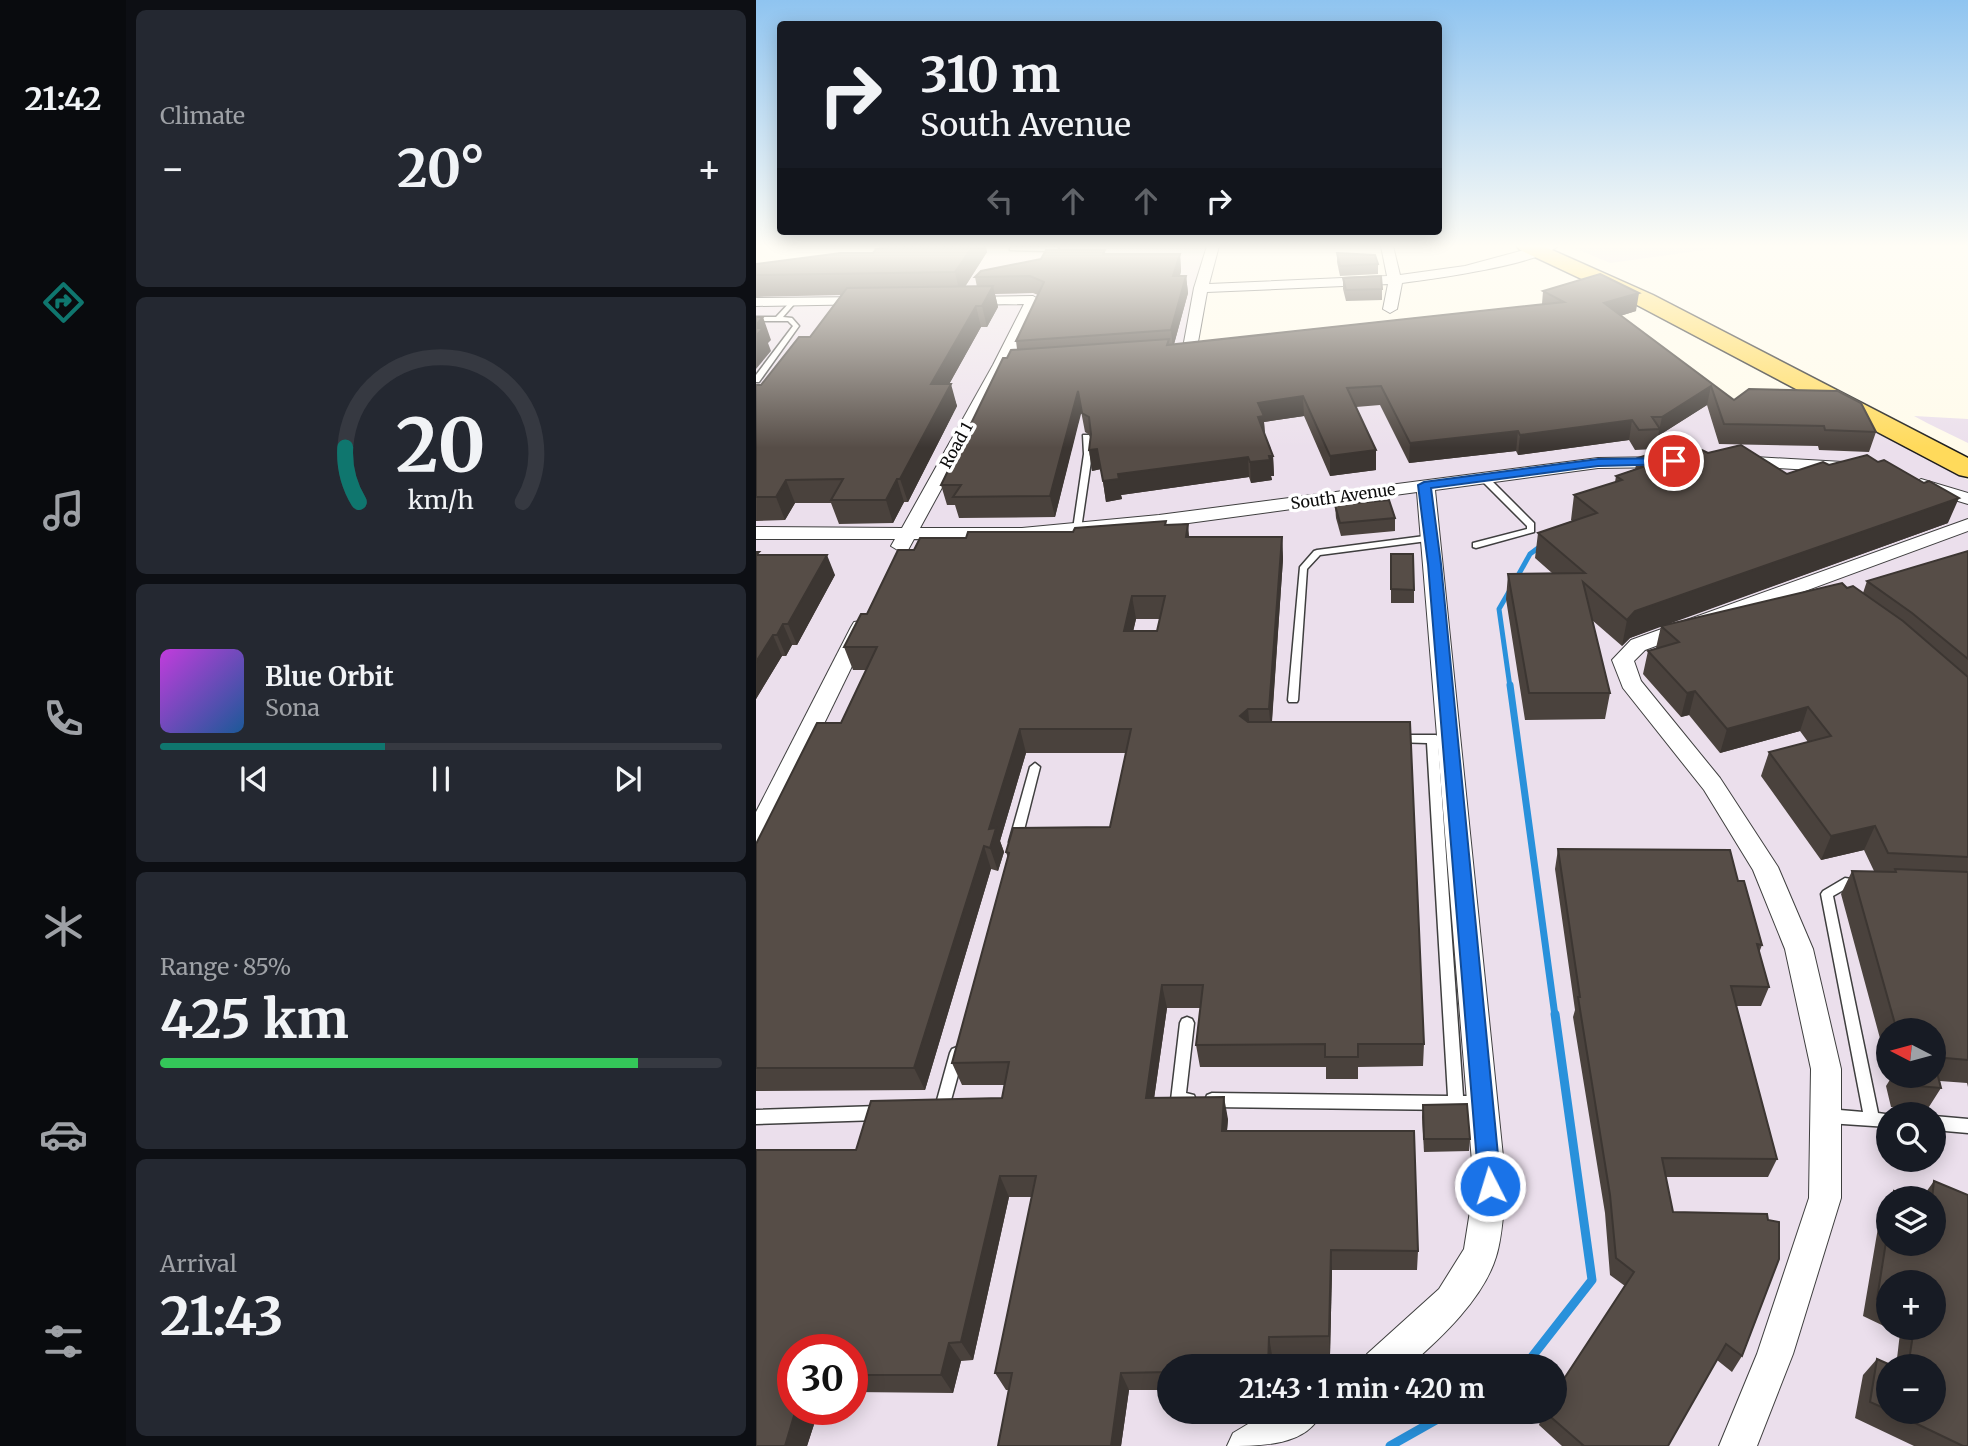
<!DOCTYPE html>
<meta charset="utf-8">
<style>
body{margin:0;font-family:Merriweather,serif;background:#242831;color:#f1f3f6;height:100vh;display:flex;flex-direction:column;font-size:26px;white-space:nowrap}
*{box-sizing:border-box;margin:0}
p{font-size:23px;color:#9ea1a6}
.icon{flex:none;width:38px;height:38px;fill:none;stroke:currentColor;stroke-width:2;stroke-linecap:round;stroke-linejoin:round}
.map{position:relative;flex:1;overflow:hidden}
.drawer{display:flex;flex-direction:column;gap:10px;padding:10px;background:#0d0f14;width:630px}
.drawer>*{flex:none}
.top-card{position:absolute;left:21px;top:21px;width:665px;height:214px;border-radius:7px;box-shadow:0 4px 18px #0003;background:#171b24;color:#f1f3f6;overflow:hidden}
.needle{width:46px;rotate:276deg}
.controls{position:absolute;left:1120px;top:1018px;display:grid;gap:14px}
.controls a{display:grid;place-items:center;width:70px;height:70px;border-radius:50%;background:#171b24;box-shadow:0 4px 18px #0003;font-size:35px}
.speed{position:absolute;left:21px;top:1334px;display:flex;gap:14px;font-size:35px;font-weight:700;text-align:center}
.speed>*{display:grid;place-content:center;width:91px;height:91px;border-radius:50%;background:#171b24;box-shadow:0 4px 18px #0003;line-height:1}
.speed .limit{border:10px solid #d22;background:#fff;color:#111}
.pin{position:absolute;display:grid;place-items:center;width:60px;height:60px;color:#fff;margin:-30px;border:4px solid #fff;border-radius:50%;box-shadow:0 2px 7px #0007}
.me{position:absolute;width:77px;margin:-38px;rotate:355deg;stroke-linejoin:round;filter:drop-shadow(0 0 5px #0008)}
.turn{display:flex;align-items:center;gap:24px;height:147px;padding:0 28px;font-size:32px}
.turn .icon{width:91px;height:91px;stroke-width:2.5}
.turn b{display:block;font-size:49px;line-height:60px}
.lanes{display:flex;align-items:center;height:66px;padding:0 28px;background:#0003;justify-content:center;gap:35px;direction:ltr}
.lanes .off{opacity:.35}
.big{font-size:52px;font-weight:700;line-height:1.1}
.drawer .card{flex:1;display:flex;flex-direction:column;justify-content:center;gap:10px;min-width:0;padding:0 24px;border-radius:10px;background:#242831}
.drawer .dial{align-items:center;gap:0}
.dial svg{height:182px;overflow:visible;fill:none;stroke:#363941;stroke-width:7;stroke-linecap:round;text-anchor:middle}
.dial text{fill:#f1f3f6;stroke:none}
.song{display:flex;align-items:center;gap:21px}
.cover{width:84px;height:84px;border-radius:10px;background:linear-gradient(135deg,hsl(290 70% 55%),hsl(210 70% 35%))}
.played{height:7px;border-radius:4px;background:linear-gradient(90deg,#0f766e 40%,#363941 40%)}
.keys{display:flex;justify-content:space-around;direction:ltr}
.heat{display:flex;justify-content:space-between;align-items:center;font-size:38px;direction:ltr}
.charge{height:10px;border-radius:5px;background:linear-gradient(90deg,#34c759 85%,#363941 0)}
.trip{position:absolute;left:401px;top:1354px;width:410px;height:70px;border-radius:35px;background:#171b24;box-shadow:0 4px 18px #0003;font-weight:700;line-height:70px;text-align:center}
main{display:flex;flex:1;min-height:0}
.menu{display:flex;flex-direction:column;width:126px;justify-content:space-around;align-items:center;background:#090b0e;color:#9ea1a6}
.menu .icon{width:49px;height:49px}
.menu .selected{color:#0f766e}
.menu b{font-size:32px;color:#f1f3f6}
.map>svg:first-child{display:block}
.industrial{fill:#ebdfec;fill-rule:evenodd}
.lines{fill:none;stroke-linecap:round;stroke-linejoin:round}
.stream-far2{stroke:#2991db;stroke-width:5}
.stream-far1{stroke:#2991db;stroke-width:7}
.stream{stroke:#2991db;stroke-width:9}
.service-casing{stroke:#3f3f3f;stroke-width:3}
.minor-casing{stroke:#3f3f3f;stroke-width:2}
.primary-casing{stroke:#1d1d1d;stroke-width:3}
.service{fill:#fff;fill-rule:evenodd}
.minor{fill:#fff;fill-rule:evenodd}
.primary{fill:#ffda5b;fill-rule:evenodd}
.wall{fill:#4a423d;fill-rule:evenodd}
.shaded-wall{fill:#3c3632}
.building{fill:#564d47;stroke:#3c3632;stroke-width:2;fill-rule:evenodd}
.route{fill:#1a73e8;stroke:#114b97;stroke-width:2}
.labels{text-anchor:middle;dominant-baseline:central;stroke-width:7;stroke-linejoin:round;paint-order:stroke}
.far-street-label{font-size:16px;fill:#0c0c0c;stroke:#fff}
</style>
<main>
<nav class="menu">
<b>21:42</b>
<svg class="icon selected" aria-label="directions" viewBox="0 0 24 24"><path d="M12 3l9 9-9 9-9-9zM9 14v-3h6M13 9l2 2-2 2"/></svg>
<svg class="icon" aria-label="music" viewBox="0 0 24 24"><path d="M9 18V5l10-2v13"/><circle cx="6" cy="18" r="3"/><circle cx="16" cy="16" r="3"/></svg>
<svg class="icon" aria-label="phone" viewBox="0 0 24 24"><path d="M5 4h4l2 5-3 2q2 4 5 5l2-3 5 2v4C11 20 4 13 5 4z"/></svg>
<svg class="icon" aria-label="climate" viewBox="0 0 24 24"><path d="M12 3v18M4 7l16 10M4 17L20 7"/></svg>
<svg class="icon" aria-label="car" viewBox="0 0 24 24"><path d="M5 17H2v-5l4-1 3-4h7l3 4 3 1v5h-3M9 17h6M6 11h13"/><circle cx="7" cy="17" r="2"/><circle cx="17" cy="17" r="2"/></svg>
<svg class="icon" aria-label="filters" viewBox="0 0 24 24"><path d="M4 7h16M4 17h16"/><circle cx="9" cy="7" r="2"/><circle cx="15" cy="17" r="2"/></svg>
</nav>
<section class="drawer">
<div class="card"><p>Climate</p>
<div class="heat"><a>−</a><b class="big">20°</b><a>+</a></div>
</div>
<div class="card dial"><svg viewBox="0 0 100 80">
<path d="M14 69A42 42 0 1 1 86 69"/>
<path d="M14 69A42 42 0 0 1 8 45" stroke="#0f766e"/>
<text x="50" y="56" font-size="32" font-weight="700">20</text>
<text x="50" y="72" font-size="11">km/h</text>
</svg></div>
<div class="card">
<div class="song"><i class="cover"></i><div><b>Blue Orbit</b><p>Sona</p></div></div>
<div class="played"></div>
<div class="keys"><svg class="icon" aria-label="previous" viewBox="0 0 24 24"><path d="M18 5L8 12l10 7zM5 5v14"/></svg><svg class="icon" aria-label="pause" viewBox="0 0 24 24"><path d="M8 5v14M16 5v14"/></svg><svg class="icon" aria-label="next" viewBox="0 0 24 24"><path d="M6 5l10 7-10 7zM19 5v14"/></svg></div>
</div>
<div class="card"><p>Range · 85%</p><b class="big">425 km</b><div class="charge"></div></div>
<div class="card"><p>Arrival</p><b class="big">21:43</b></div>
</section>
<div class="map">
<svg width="1212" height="1446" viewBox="0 0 1212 1446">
<rect width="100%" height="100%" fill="#fffbeb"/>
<g class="industrial">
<path d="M358 246H458L432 349 962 404 1081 411 1212 480V1446H0V284L134 267 233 250ZM1132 1031H1178V1076H1132ZM1132 1115H1178V1160H1132ZM1132 1199H1178V1244H1132ZM1132 1283H1178V1328H1132ZM37 1349H96V1409H37ZM413 1367H798V1412H413ZM1132 1367H1178V1412H1132Z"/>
<path d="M814 246H978L854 263Z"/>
<path d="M1158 416 1212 419V443L1173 424Z"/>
</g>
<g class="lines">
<g class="stream-far2">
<path d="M759 581 774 554 786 545"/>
<path d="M754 687 743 609 754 590"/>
</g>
<path class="stream-far1" d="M754 685 799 1016"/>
<g class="stream">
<path d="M768 1367 836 1280 799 1014"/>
<path d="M634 1446 694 1412"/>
</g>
<g class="service-casing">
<g id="service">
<path d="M256 247H300L303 249 301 254 292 259 289 257 297 251 254 250V248Z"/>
<path d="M35 301 40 302 27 317 36 318 43 326 3 382H0V375L37 326 32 321H0V317H20Z"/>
<path d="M327 435H333L334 437 336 454 325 529 321 532 317 529 328 454Z"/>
<path d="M725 476H731L778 523V532L720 548 717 547V543L771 529V526L725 480Z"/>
<path d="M676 535 679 536V540L564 555 551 569 542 700 541 702H533L532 700 544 567 558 551 561 550Z"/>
<path d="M641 735H680L685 739 682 742 707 1096H724L729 1098 731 1103 729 1108 724 1110H700L456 1107 451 1105 449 1100 451 1095 456 1093 692 1096 671 743 637 742 636 739Z"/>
<path d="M279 763 284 767 265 842 263 845H255L253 842 274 767Z"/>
<path d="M1089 878 1108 881 1110 884 1108 887 1091 888 1077 896 1122 1113 1136 1115H1132V1127L1072 1123 1067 1121 1065 1116 1067 1111 1072 1109 1107 1112 1065 894 1067 891Z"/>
<path d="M431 1017 436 1019 438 1023 430 1093 438 1095 440 1100 438 1105C431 1107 424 1107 417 1105L415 1100 424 1023 426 1019Z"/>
<path d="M201 1047 206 1049 208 1053 192 1111 190 1116 185 1118 180 1116 178 1111 194 1053 196 1049Z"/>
<path d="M123 1106 128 1108 130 1113 128 1118 123 1120 0 1124V1110Z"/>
<path d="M1178 1116 1212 1119V1133L1178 1130Z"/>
</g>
</g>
<g class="minor-casing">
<g id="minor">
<path d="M451 246H463L453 284 631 276 625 246H637L644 275 709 266 783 246H802C780 265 678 279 646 283L641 309 634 313 627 309 632 284 451 292 440 353 433 357 426 353 438 288Z"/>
<path d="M277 296 284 300 253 365 164 528H266L403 515 842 458 912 457 921 462 912 467 842 468 679 490 750 1186C747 1209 747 1235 740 1257 727 1299 685 1338 652 1367H606L611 1354 683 1289 708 1249 718 1186 661 492 403 527 266 540 158 539 152 550 145 552 135 546 139 539H0V527L146 528 237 365 268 304 209 305 202 301 209 297Z"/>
<path d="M112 297 119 301 117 304 0 306V298Z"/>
<path d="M982 456 1087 462 1096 467 1087 472 976 465 973 461 976 457Z"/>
<path d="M1165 479 1212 493V504L1159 488 1156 484Z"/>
<path d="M1212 519V531L889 650 878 661 885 681 964 778 1022 867 1057 949 1085 1069V1198L1037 1354 1001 1446H963L1001 1354 1053 1198 1055 1069 1029 949 997 870 948 790 867 688 856 660 875 640Z"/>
<path d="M105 621 112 622 115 627 13 837 9 844 0 846V812L95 627 98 622Z"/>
<path d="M512 1412H566C551 1446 506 1446 471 1446L477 1433Z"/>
</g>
</g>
<g class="primary-casing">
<path id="primary" d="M761 246H787L897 295 1212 458V477L1203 475 881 305 764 250Z"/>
</g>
<use href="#service" class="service"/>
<use href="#minor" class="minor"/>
<use href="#primary" class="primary"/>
</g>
<g class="wall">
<path d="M231 252 209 287H221L219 277 349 254H424L425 271 424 276H430L432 293 418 344 786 304 787 291 880 311 864 316 978 400 1120 432 1113 452 1063 450 1062 446 963 444 951 405 902 436 900 449 879 450 873 440 762 455 760 451 653 463 624 405 600 407 620 450V470L574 476 548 416 508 422 509 435 517 456 518 476H515L516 480 495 483 493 477 365 495 366 499 350 502 345 469 336 471 333 450 335 436 329 432 325 411 299 517 203 518 199 505H191L185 485 251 358 261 349 260 341 282 295 277 293 239 294 242 307 231 327H225L193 384 201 406 152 502H148L137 523 83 524 75 503H39L29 520 0 521V385H5L54 337 85 295 0 297V275Z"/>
<path d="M581 253 622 264V274L584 276 581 262Z"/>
<path d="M587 278 626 289V300L590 301 587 289Z"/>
<path d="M952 453 1031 474 1073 465 1192 523 908 625 1091 588 1107 593 1111 581 1212 551V1087L1211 1083 1184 1081 1185 1088 1171 1110 1135 1107 1130 1086 1135 1078V1076H1178V1031H1132V1068L1085 894 1096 871H1118L1108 850 1065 860 1005 776 1013 752 1052 742 1044 731 964 753 933 715 925 717 887 674 892 651 900 648 905 626 874 638 866 646 836 620 854 693 849 719 769 720 750 599 752 574 796 573 779 558 782 533 816 521 815 520 818 495 859 482 860 476 879 469 882 458H921Z"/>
<path d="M579 505 639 518V531L585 536 580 518Z"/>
<path d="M410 525 433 537H526L527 559 516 722 668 1044 667 1066 602 1067V1079H570V1067H444L440 1045 445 1008H411L398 1098 472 1119 471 1131 662 1251 661 1270H576L574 1355H516L515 1367H413V1390H373L365 1446H242L253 1390H250L239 1373 276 1197H253L217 1360 205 1361 197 1393 96 1392V1349H37V1409H63L51 1446H0L100 1150 246 1098 248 1085H206L196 1063 252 858 250 852 354 827 370 753H270L244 841 248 852 242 871 235 869 169 1090 0 1091V844L85 723 110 670H97L88 647 111 614 158 550 210 538 317 532ZM380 619H404L401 631H377Z"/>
<path d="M0 552 4 555 79 575 41 645H36L30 656H26L0 699Z"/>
<path d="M635 554 658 590V603H635Z"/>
<path d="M802 849 982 881 1006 945 1003 953 1013 987 1005 1006H980L1021 1159 1012 1177H910L917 1212 986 1356 976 1372 961 1360 912 1446H806L783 1425 787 1412H798L869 1286 854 1275 849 1213 817 1017 819 1010 799 869Z"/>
<path d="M667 1105 714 1139 713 1151 668 1152 666 1117Z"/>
<path d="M1178 1181 1212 1446H1158L1099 1418 1107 1375 1121 1359 1132 1367V1412H1178V1367H1140L1144 1333 1133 1328H1178L1132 1283V1328L1107 1316 1125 1210 1132 1200V1244H1178V1199H1165Z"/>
</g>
<g class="shaded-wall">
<path d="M217 246H230L231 252 204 294 199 272Z"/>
<path d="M424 254 425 271 419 293 417 276Z"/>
<path d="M430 276 432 293 417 348 415 330Z"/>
<path d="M237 286 242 307 231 327 226 306Z"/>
<path d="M883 293 880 311 845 322 848 303Z"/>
<path d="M220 306 225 327 181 406 175 384Z"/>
<path d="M7 317 15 340 12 343 15 351 0 369V325Z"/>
<path d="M195 384 201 406 152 502 144 479Z"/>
<path d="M955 386 951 405 902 436 906 417Z"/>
<path d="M322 391 326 410 299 517 294 496Z"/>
<path d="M547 396 548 416 508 422 509 436 502 417V403Z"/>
<path d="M876 420 873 440 762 455 764 435Z"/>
<path d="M762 431 760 451 653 463 654 443Z"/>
<path d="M341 449 345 469 336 471 333 450Z"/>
<path d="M620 450V470L574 476V456Z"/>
<path d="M513 456H517L518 476H515L516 480 495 483 494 462Z"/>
<path d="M492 457 493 477 365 495 366 499 350 502 347 481 362 474Z"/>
<path d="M141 479 148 502 137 523 130 500Z"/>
<path d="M30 480 39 503 29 520 20 497Z"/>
<path d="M1203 498 1192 523 874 638 866 646 871 620 879 611Z"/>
<path d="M432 524 434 547 430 537Z"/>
<path d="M526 537 527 559 515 732 513 709Z"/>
<path d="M71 555 79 575 41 645 32 624Z"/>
<path d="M376 596 380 619 372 654 368 631Z"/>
<path d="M27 624 36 645 30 656 21 635Z"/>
<path d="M17 635 26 656 0 699V662Z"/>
<path d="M939 691 933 715 925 717 931 693Z"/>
<path d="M1052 707 1044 731 964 753 971 729Z"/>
<path d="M492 709 494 732 484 716Z"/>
<path d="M264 729 270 753 244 841 248 852 242 871 234 848 233 829Z"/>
<path d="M1119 826 1108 850 1065 860 1075 836Z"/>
<path d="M228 846 235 869 169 1090 158 1068Z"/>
<path d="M406 985 411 1008 395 1120 390 1098Z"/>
<path d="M468 1097 472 1119 469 1152 466 1131Z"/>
<path d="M244 1176 253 1197 217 1360 205 1342Z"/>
<path d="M575 1250 576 1270 574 1355 573 1336Z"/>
<path d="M513 1337 516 1355 515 1367H512Z"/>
<path d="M193 1343 205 1361 197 1393 185 1375Z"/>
<path d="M365 1373 373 1390 365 1446H355Z"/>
<path d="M40 1409H63L51 1446H29Z"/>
</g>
<g class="building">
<path d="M140 246H217L199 272 0 275V264L85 253H117L120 249Z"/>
<path d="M290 250H349L347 254H424L417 276H430L415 330 260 341 288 282 274 276 219 277 225 271 285 259Z"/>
<path d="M581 253 619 255 622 264 584 266Z"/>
<path d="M844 274 883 293 848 303 978 400 993 389 1082 391 1105 403 1120 432 1069 430 1068 426 968 424 955 386 906 417H896L904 429 883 430 876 420 764 435 762 431 654 443 625 386 591 388 620 450 574 456 547 396 502 403 508 416 502 417 517 456H513L514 460 494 462 492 457 362 474 363 479 347 481 341 449 333 450 335 434 333 417 326 413 322 391 294 496 197 497 205 485H185L247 358H251L255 350 413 339 411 345 808 302 787 291Z"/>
<path d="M625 276 626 289 590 290 587 278Z"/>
<path d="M237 286 226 306H220L175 384H195L144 479H141L130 500H75L87 479 30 480 20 497H0V385H5L43 337H54L91 288Z"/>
<path d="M0 317H7L0 325Z"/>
<path d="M0 328H7L0 336Z"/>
<path d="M985 445 1031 474 1067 462 1073 465 1111 455 1122 462 1128 460 1168 483 1173 481 1203 498 879 611 871 620 827 582 854 693H773L752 574 829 573 782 533 841 513 818 495 866 480 860 476 887 467 881 463 887 461 882 458 908 449 921 458 946 450 952 453Z"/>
<path d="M633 500 639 518 584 523 579 505Z"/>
<path d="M410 521 409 525 432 524 430 537H526L513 709H492L484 716 492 722H654L668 1044H602V1057H569V1044L440 1045 447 985H406L390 1098 468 1097 466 1131H658L662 1251 575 1250 573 1336 513 1337 512 1367H413V1372L365 1373 355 1446H242L256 1373H239L280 1176H244L205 1342 193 1343 185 1375H96V1349H37V1409H40L29 1446H0V1150H100L115 1101 246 1098 253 1062 196 1063 253 853 250 852 257 828 354 827 375 729H264L233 829 240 828 234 848 228 846 158 1068H0V844L61 723H85L121 647H88L105 614H111L142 550H158L164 538H210L212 532H317L319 528ZM376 596H409L401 631H368Z"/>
<path d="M1212 551V659L1156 613 1111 581Z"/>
<path d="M0 552H3L0 555H71L32 624H27L21 635H17L0 662Z"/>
<path d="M635 554H657L658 590 635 589Z"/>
<path d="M1086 583 1091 588 1097 586 1147 621 1212 677V857L1132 853 1119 826 1075 836 1013 752 1075 736 1052 707 971 729 939 691 931 693 892 651 923 642 905 626Z"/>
<path d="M802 849 974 850 982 881H988L1006 945 1001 944 1013 987 975 986 1021 1159 906 1158 917 1212 1011 1214 1012 1220 1023 1222V1259L986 1356 970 1344 912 1446H826L827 1445 789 1412H798V1394L878 1272 860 1258 854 1195 822 997H824Z"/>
<path d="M1139 869 1212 872V1060L1178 1057V1031H1141L1096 871 1140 872Z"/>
<path d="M1178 1061 1185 1088 1149 1085 1147 1076H1178Z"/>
<path d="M711 1104 714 1139H668L667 1105Z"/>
<path d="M1178 1181 1212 1195V1446H1207L1136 1412H1178V1367H1152L1158 1328H1178V1283H1132V1304L1121 1299 1132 1229V1244H1178V1199H1176Z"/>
<path d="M1138 1191 1158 1199H1137Z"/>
<path d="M1121 1359 1139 1367H1132V1410L1114 1402Z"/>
</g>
<linearGradient id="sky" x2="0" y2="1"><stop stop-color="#8fc4f0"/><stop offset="0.55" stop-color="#fffdf6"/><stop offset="1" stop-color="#fffdf6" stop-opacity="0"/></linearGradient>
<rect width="1212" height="448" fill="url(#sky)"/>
<path class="route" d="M918 458 924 461 922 464 842 466 675 488 685 564 745 1186 742 1194 734 1197 726 1194 723 1186 672 564 662 485 668 482 842 459Z"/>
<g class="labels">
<g class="far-street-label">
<text transform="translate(200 445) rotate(-61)">Road 1</text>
<text transform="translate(587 496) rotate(-8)">South Avenue</text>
</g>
</g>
</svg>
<div class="controls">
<a><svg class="needle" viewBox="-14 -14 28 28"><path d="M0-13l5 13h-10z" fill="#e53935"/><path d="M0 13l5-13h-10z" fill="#9ea1a6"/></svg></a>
<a><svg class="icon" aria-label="search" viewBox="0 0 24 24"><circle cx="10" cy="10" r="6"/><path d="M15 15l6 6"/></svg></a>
<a><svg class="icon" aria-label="layers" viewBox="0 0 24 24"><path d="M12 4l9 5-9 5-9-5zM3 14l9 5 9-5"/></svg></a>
<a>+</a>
<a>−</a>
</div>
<div class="speed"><div class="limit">30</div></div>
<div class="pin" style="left:918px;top:461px;background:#d93025"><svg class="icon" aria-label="arrive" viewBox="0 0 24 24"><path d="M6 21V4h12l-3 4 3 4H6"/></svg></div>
<svg class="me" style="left:734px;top:1186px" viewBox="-20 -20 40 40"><circle r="17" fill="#1a73e8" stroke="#fff" stroke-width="3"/><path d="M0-11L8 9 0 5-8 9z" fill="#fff"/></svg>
<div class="trip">21:43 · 1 min · 420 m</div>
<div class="top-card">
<div class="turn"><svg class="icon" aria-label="right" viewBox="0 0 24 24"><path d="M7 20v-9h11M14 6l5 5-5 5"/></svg><div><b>310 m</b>South Avenue</div></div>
<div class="lanes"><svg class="icon off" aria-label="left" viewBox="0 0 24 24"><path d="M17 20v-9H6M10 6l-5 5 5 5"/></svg><svg class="icon off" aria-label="ahead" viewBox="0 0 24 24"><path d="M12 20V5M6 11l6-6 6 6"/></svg><svg class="icon off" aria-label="ahead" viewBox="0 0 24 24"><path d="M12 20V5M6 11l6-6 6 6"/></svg><svg class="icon" aria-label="right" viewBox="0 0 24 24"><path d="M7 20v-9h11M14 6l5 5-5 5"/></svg></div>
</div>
</div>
</main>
